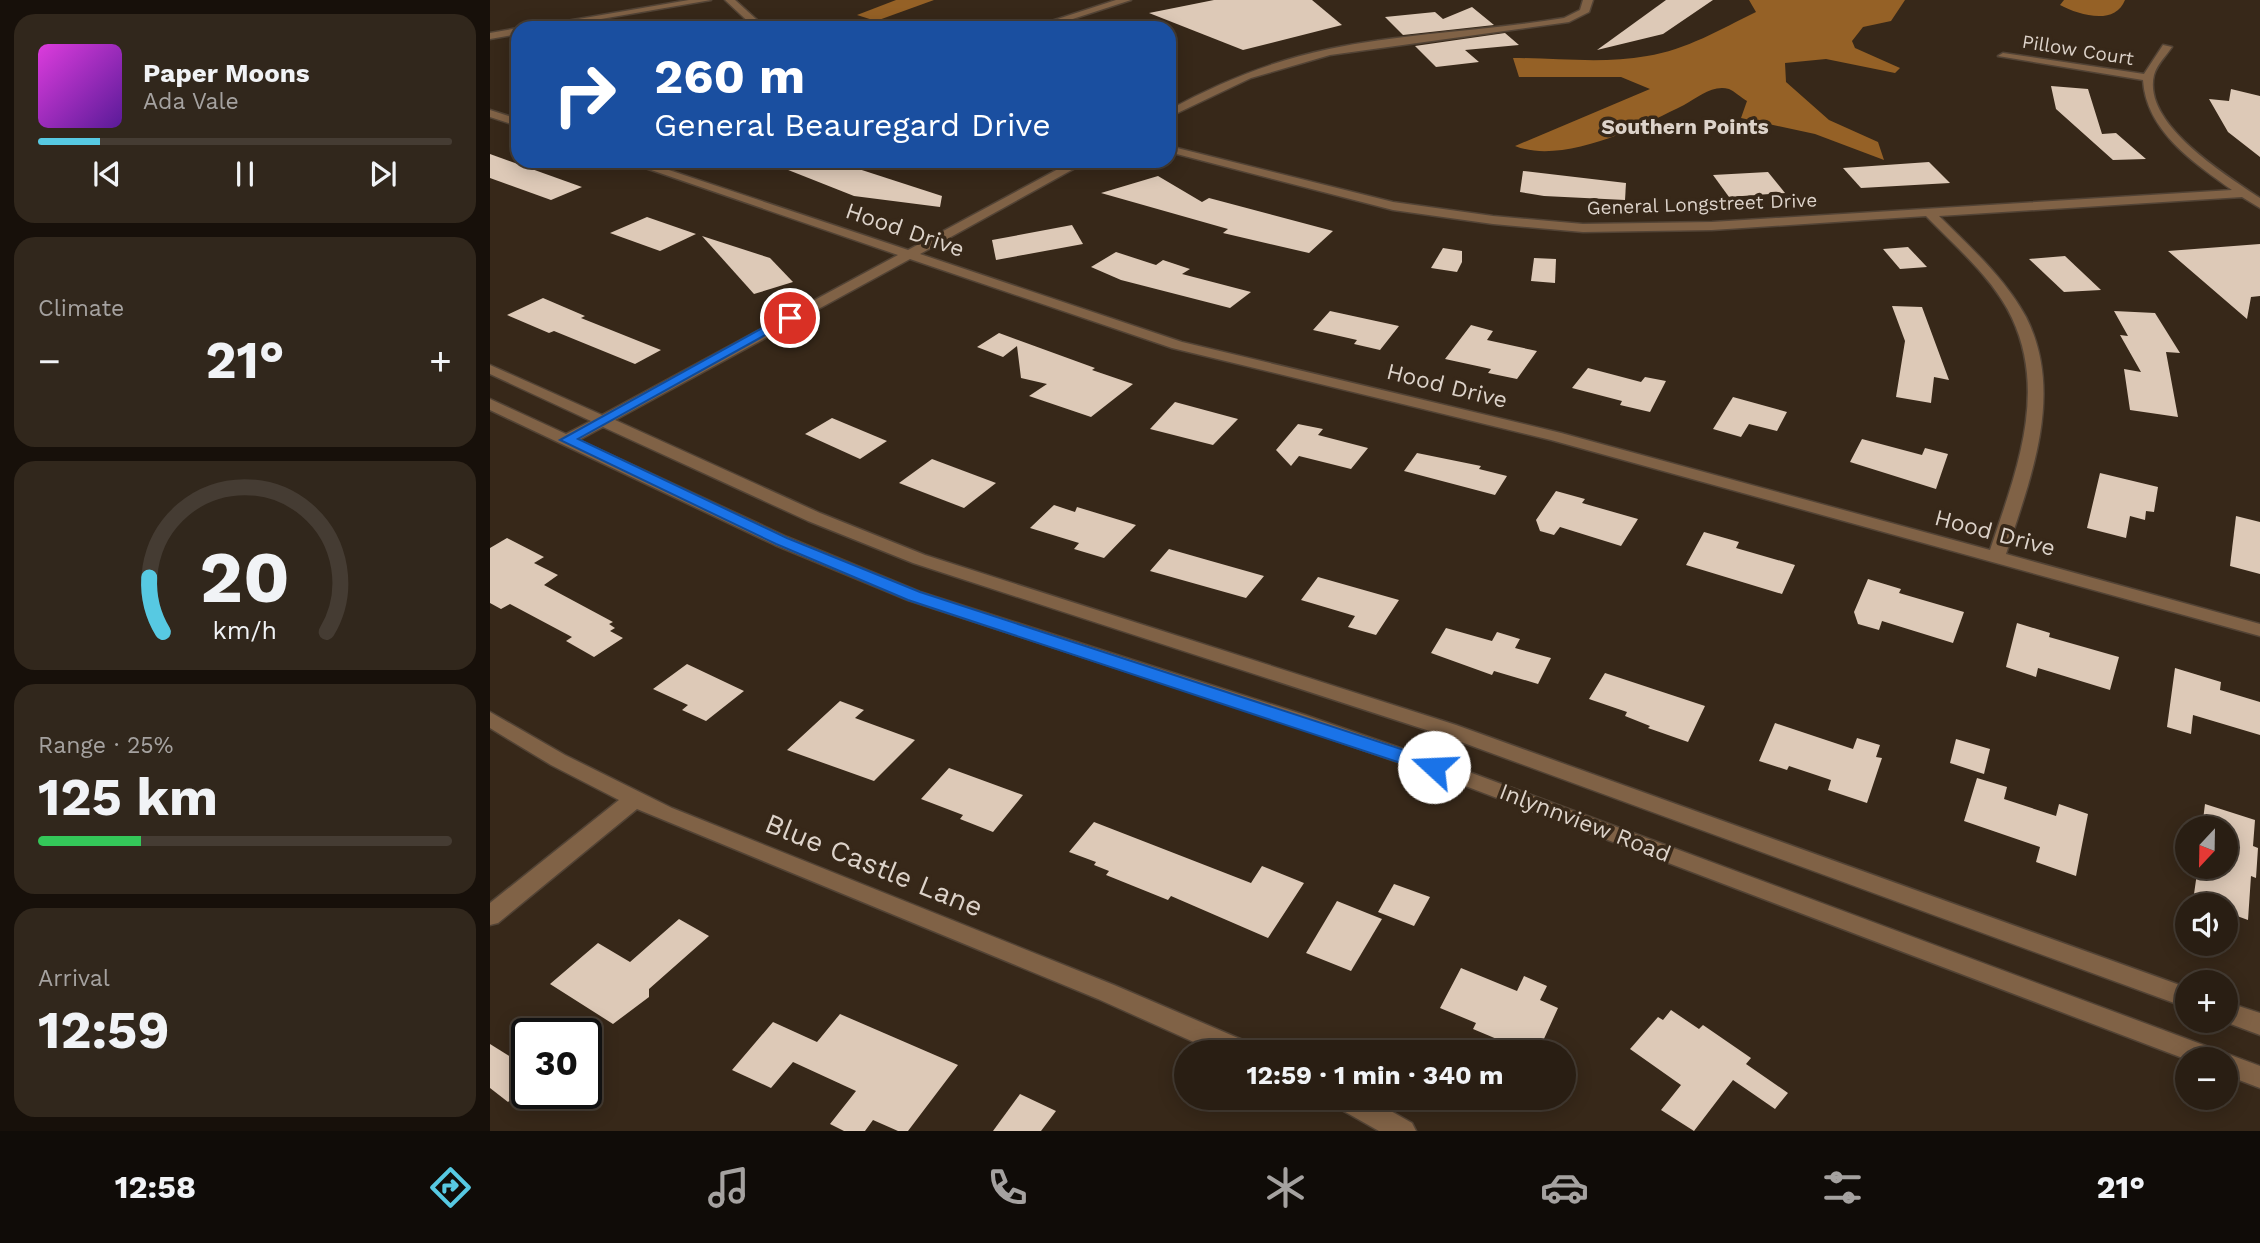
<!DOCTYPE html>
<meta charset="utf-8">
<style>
body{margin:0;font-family:"Work Sans",sans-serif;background:#31271c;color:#f1f3f6;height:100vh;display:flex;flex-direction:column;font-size:26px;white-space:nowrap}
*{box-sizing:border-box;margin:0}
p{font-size:23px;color:#a5a2a0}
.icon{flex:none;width:38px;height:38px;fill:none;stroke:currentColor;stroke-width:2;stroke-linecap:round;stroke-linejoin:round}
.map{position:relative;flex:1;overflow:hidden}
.drawer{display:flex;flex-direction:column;gap:14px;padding:14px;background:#17100a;width:490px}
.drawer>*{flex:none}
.hud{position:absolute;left:21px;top:21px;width:665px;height:147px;border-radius:21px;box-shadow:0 4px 18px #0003,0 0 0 2px #453c33;background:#1a4fa0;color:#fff;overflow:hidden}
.needle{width:46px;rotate:202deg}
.buttons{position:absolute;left:1685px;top:816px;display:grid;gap:14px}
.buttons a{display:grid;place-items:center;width:63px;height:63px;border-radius:50%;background:#291e13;box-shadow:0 4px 18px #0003,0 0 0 2px #453c33;font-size:35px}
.speed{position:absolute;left:21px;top:1018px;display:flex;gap:14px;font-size:35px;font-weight:700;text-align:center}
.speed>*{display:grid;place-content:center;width:91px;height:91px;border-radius:50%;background:#291e13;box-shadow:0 4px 18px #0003,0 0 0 2px #453c33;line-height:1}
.speed .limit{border:4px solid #111;border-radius:10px;background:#fff;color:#111}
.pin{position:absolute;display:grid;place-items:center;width:60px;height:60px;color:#fff;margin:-30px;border:4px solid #fff;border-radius:50%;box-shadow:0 2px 7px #0007}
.me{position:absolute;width:77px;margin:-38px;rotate:290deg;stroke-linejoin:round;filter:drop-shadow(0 0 5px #0008)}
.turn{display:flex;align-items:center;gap:24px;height:147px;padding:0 28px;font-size:32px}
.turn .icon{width:91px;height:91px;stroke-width:2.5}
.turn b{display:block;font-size:49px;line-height:60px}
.big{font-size:52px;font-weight:700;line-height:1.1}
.drawer .tile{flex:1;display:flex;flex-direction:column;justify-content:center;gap:10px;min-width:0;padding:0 24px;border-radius:21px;background:#31271c}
.drawer .dial{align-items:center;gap:0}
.dial svg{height:182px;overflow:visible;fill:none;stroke:#453c33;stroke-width:7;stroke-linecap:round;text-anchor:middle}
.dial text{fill:#f1f3f6;stroke:none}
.song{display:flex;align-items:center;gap:21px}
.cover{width:84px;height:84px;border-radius:10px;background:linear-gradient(135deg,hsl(300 70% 55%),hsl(270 70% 35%))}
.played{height:7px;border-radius:4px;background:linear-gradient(90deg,#57c9e2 15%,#453c33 15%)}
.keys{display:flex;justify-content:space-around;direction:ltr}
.heat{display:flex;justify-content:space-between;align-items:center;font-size:38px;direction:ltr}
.charge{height:10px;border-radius:5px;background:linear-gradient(90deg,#34c759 25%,#453c33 0)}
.trip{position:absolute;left:684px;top:1040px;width:402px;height:70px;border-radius:35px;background:#291e13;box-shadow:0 4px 18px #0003,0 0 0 2px #453c33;font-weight:700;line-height:70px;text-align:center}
.menu{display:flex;height:112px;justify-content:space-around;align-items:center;background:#100c08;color:#a5a2a0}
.menu .icon{width:49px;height:49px}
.menu .on{color:#57c9e2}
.menu b{font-size:32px;color:#f1f3f6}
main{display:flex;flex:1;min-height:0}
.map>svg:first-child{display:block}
.water{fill:#956126}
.building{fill:#ddc9b7}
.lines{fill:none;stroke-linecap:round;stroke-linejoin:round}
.minor-casing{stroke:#524335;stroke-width:3}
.minor{fill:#806246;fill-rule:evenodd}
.route{fill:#1a73e8;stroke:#114b97;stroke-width:2}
.labels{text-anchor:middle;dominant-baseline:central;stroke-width:7;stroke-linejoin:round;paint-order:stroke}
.far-street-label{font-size:19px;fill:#ddd3ca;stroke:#372819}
.far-neighbourhood-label{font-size:21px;font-weight:bold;fill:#ddd3ca;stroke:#372819}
.street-label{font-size:23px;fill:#ddd3ca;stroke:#372819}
.near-street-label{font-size:28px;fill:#ddd3ca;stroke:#372819}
</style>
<main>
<section class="drawer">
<div class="tile">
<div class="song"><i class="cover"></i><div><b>Paper Moons</b><p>Ada Vale</p></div></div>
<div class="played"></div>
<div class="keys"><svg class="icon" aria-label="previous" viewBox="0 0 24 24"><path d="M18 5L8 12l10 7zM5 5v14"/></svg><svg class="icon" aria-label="pause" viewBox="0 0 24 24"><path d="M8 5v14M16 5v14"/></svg><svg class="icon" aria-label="next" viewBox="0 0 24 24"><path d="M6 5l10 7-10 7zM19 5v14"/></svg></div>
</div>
<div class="tile"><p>Climate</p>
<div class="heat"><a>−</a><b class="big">21°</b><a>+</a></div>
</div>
<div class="tile dial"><svg viewBox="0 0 100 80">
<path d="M14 69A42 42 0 1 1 86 69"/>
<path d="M14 69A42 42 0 0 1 8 45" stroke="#57c9e2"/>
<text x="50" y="56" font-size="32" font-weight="700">20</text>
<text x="50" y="72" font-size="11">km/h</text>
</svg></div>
<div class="tile"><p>Range · 25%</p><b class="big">125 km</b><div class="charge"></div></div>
<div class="tile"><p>Arrival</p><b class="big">12:59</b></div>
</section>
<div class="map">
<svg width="1770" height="1131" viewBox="0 0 1770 1131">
<rect width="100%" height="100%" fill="#372819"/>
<g class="water">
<path d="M406 0H444L386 21 367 15Z"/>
<path d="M1259 0H1415L1401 21 1373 27 1362 41 1365 48 1410 68 1405 73 1336 59 1295 63 1296 82 1339 120 1388 142 1394 160 1325 134 1251 118 1257 101C1252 98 1244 91 1239 89 1223 84 1207 98 1194 105 1150 127 1072 165 1025 146L1160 89 1131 77H1029L1023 58C1067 58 1113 64 1157 56 1196 50 1231 29 1266 12Z"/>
<path d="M1574 0H1635C1625 26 1589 15 1570 5Z"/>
</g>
<g class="building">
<path d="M724 0H822L852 25 753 50 659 13Z"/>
<path d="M1176 0H1223L1173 34 1107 50Z"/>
<path d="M982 7 1004 25 913 35 895 17 945 12 953 19Z"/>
<path d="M1015 33 1029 45 975 50 989 62 946 67 925 46Z"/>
<path d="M1561 86 1598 89 1612 134 1626 133 1656 159 1623 160 1566 109Z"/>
<path d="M1741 89 1770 96V157L1738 132 1719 99 1739 101Z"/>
<path d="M0 154 92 187 61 200 0 178Z"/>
<path d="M283 161H344L452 196 450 207 364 196 283 164Z"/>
<path d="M1439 162 1460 183 1371 188 1353 168Z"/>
<path d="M1033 171 1136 183 1135 200 1054 196 1030 192Z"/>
<path d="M1278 172 1295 193 1239 197 1223 175Z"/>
<path d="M668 176 712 202 719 198 843 231 819 253 733 233 738 229 611 193Z"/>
<path d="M157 217 206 234 170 251 120 233Z"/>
<path d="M582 225 593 244 506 260 502 240Z"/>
<path d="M212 236 280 258 303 282 264 294Z"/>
<path d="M1770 244V296L1761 297 1757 319 1678 251Z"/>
<path d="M1418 247 1437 267 1410 269 1393 249Z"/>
<path d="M953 248 972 251V262L967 272 941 268Z"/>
<path d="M626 252 666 265 673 260 700 269 692 274 761 292 740 308 631 280 601 267Z"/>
<path d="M1575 256 1611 290 1574 292 1539 259Z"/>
<path d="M1044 258 1066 259 1065 283 1041 281Z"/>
<path d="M53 298 95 316 91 318 171 350 145 364 64 331 59 333 17 315Z"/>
<path d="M1402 306 1432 307 1459 380 1444 377 1441 403 1406 397 1415 341Z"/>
<path d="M840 311 909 326 890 350 864 344 867 340 823 330Z"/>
<path d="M1624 311 1665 313 1690 353 1676 352 1688 417 1640 410 1634 369 1651 372 1630 335 1638 336Z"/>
<path d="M981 325 1003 331 997 340 1047 351 1027 379 998 373 1001 369 955 359Z"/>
<path d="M509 333 605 368 602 370 643 384 601 417 539 396 557 384 531 378 527 346 513 357 487 347Z"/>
<path d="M1098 368 1151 382 1155 377 1176 381 1160 412 1130 405 1132 401 1082 388Z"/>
<path d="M1243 397 1297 412 1287 431 1259 424 1251 437 1223 429Z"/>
<path d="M685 402 748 419 723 445 660 429Z"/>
<path d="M342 418 397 441 370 459 315 434Z"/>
<path d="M808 424 833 429 828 435 878 448 861 469 809 456 801 466 786 450Z"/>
<path d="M1372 439 1432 455 1435 448 1458 454 1446 489 1360 462Z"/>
<path d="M927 453 991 466 989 469 1017 476 1005 495 914 471Z"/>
<path d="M442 459 506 483 474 508 409 483Z"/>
<path d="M1610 473 1668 487 1664 512 1656 511 1655 520 1640 516 1636 538 1597 528Z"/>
<path d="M1066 491 1095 499 1092 503 1148 519 1131 546 1070 527 1064 535 1050 531 1046 520Z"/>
<path d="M564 505 585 512 587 507 646 525 614 558 584 549 589 543 540 528Z"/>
<path d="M1746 516 1770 522V574L1740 566Z"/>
<path d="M1214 532 1249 542 1246 548 1305 565 1292 594 1196 565Z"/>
<path d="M17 538 54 557 44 563 68 575 54 585 123 622 119 624 125 628 120 631 133 638 104 657 76 641 82 637 20 604 11 609 0 603V548Z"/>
<path d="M679 549 721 561 774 576 756 598 660 571Z"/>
<path d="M828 577 909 600 886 635 858 627 865 616 811 600Z"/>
<path d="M1378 579 1411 589 1409 593 1474 612 1463 643 1392 621 1389 630 1368 624 1364 612Z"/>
<path d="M1527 623 1560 633 1559 637 1629 657 1620 690 1548 668 1546 677 1516 667Z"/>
<path d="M956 628 1002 641 1007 632 1030 639 1025 648 1061 658 1048 684 1004 671 1002 675 941 653Z"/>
<path d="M197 664 254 691 216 721 192 710 198 705 163 689Z"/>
<path d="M1685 668 1731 682 1730 690 1770 702V735L1703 715 1701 734 1677 727Z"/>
<path d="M1115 673 1215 706 1198 742 1158 728 1160 726 1135 716 1137 712 1099 699Z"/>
<path d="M350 701 374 710 365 718 425 740 384 781 297 750Z"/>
<path d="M1285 723 1363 749 1367 738 1390 745 1386 757 1392 758 1377 803 1338 790 1341 780 1299 766 1297 770 1269 761Z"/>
<path d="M1466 739 1500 749 1494 774 1460 763Z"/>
<path d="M459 768 533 795 503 832 470 819 473 815 431 799Z"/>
<path d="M1487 778 1517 787 1514 799 1566 816 1569 804 1598 814 1586 876 1546 862 1550 847 1474 821Z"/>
<path d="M1715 804 1765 820 1763 846 1768 848 1766 878 1761 876 1758 920 1736 912V905L1703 901 1708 866H1736V828H1712Z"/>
<path d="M604 822 761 883 772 866 814 883 778 938 681 896 678 900 616 875 619 871 604 865 606 862 579 852Z"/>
<path d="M904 884 940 897 924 926 888 912Z"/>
<path d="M847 901 892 919 861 971 816 953Z"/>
<path d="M189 919 219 936 159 989V997L123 1024 60 984 108 943 140 962Z"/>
<path d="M971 968 1027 991 1034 976 1057 986 1050 1000 1068 1008 1048 1052H1038L983 1029 986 1023 950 1008Z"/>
<path d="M1181 1010 1209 1029 1213 1025 1261 1058 1256 1064 1298 1093 1285 1109 1243 1080 1204 1131 1171 1110 1191 1085 1140 1049 1168 1017 1173 1020Z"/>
<path d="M350 1014 468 1065 418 1131H408L383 1120 375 1131H354L340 1124 366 1091 303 1062 281 1088 242 1070 283 1022 327 1042Z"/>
<path d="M0 1044 37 1067V1085L18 1102 0 1088Z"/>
<path d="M530 1094 566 1111 551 1131H503Z"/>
</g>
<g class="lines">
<g class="minor-casing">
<g id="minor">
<path d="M199 0H221L59 28H36Z"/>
<path d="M235 0H245L276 28H265Z"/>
<path d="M626 0H641L555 28H540Z"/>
<path d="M1093 0H1103L1099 12 1079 22 840 55 761 78 679 117V110C730 82 782 61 839 49 916 33 996 31 1074 18L1090 10Z"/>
<path d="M28 28V34L0 39V33Z"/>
<path d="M1673 45 1682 47C1676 56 1667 64 1664 75 1652 124 1736 175 1770 198V208L1752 197 1449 216C1480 247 1515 278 1536 317 1575 394 1540 479 1516 554L1770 624V636L1061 440 682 348 420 259 125 420 330 513 435 555 966 725 1698 988V1008L952 735 423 563 318 521 113 427 89 440 297 537 430 592 815 715 971 769 1770 1066V1088L1736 1075V1059L1698 1060 957 779 801 725 418 600 285 545 0 410V399L76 434 101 421 0 374V365L112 415 408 255 135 161H152L418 250 583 161H598L430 254 692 342 1071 433 1500 550C1525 475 1558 395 1522 318 1504 279 1466 247 1436 216L1222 230 1093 232 1003 224 903 210 679 152V146L903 202 1003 216 1093 224 1222 222 1742 190C1704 163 1656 131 1653 80L1508 56 1513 53 1654 74Z"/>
<path d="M0 110 28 119V126L0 117Z"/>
<path d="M0 712 75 755 182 808 624 985 762 1044 765 1052H726L608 999 147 809 8 923 0 925V903L129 800 61 765 0 728Z"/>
<path d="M1736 1002 1770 1013V1035L1730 1020H1736Z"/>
<path d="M839 1097H876L922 1123 926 1131H889L843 1105Z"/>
</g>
</g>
<use href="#minor" class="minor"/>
</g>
<path class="route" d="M296 315 306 318 88 439 297 538 430 592 951 762 954 767 951 772H938L418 600 286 544 70 440Z"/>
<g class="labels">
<g class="far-street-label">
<text transform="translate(1588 50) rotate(9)">Pillow Court</text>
<text transform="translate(1212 204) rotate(-2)">General Longstreet Drive</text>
</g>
<g class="far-neighbourhood-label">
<text x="1195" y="126">Southern Points</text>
</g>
<g class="street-label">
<text transform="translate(415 230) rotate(19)">Hood Drive</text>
<text transform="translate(957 386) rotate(14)">Hood Drive</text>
<text transform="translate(1505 533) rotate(15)">Hood Drive</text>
<text transform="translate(1095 823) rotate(21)">Inlynnview Road</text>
</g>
<g class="near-street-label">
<text transform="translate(384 865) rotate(22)">Blue Castle Lane</text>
</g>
</g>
</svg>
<div class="buttons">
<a><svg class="needle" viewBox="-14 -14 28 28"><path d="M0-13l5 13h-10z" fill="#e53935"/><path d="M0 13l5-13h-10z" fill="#a5a2a0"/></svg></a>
<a><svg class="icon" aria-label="sound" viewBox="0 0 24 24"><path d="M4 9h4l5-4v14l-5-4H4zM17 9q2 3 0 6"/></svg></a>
<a>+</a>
<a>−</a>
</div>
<div class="speed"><div class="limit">30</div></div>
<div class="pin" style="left:300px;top:318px;background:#d93025"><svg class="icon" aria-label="arrive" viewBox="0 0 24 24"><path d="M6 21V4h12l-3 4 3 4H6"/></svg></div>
<svg class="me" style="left:944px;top:767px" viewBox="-20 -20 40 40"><circle r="19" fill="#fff"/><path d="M0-13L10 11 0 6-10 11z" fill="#1a73e8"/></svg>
<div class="trip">12:59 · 1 min · 340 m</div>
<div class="hud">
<div class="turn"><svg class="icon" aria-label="right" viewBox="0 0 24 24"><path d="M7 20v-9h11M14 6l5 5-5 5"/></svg><div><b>260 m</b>General Beauregard Drive</div></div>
</div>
</div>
</main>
<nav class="menu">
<b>12:58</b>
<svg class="icon on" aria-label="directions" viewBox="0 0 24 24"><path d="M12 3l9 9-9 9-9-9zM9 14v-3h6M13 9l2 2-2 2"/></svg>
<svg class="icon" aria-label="music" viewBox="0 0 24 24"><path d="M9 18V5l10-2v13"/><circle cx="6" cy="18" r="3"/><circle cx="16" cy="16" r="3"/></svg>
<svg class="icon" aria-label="phone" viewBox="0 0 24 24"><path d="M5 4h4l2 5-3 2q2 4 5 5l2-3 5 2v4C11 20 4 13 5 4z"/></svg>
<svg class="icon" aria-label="climate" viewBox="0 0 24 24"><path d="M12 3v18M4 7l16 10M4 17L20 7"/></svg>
<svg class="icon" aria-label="car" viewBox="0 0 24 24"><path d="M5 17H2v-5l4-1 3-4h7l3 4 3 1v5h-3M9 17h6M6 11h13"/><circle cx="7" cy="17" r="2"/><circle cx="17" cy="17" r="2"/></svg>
<svg class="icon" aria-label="filters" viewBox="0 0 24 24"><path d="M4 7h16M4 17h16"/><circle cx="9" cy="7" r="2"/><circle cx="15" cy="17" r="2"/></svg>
<b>21°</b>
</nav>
